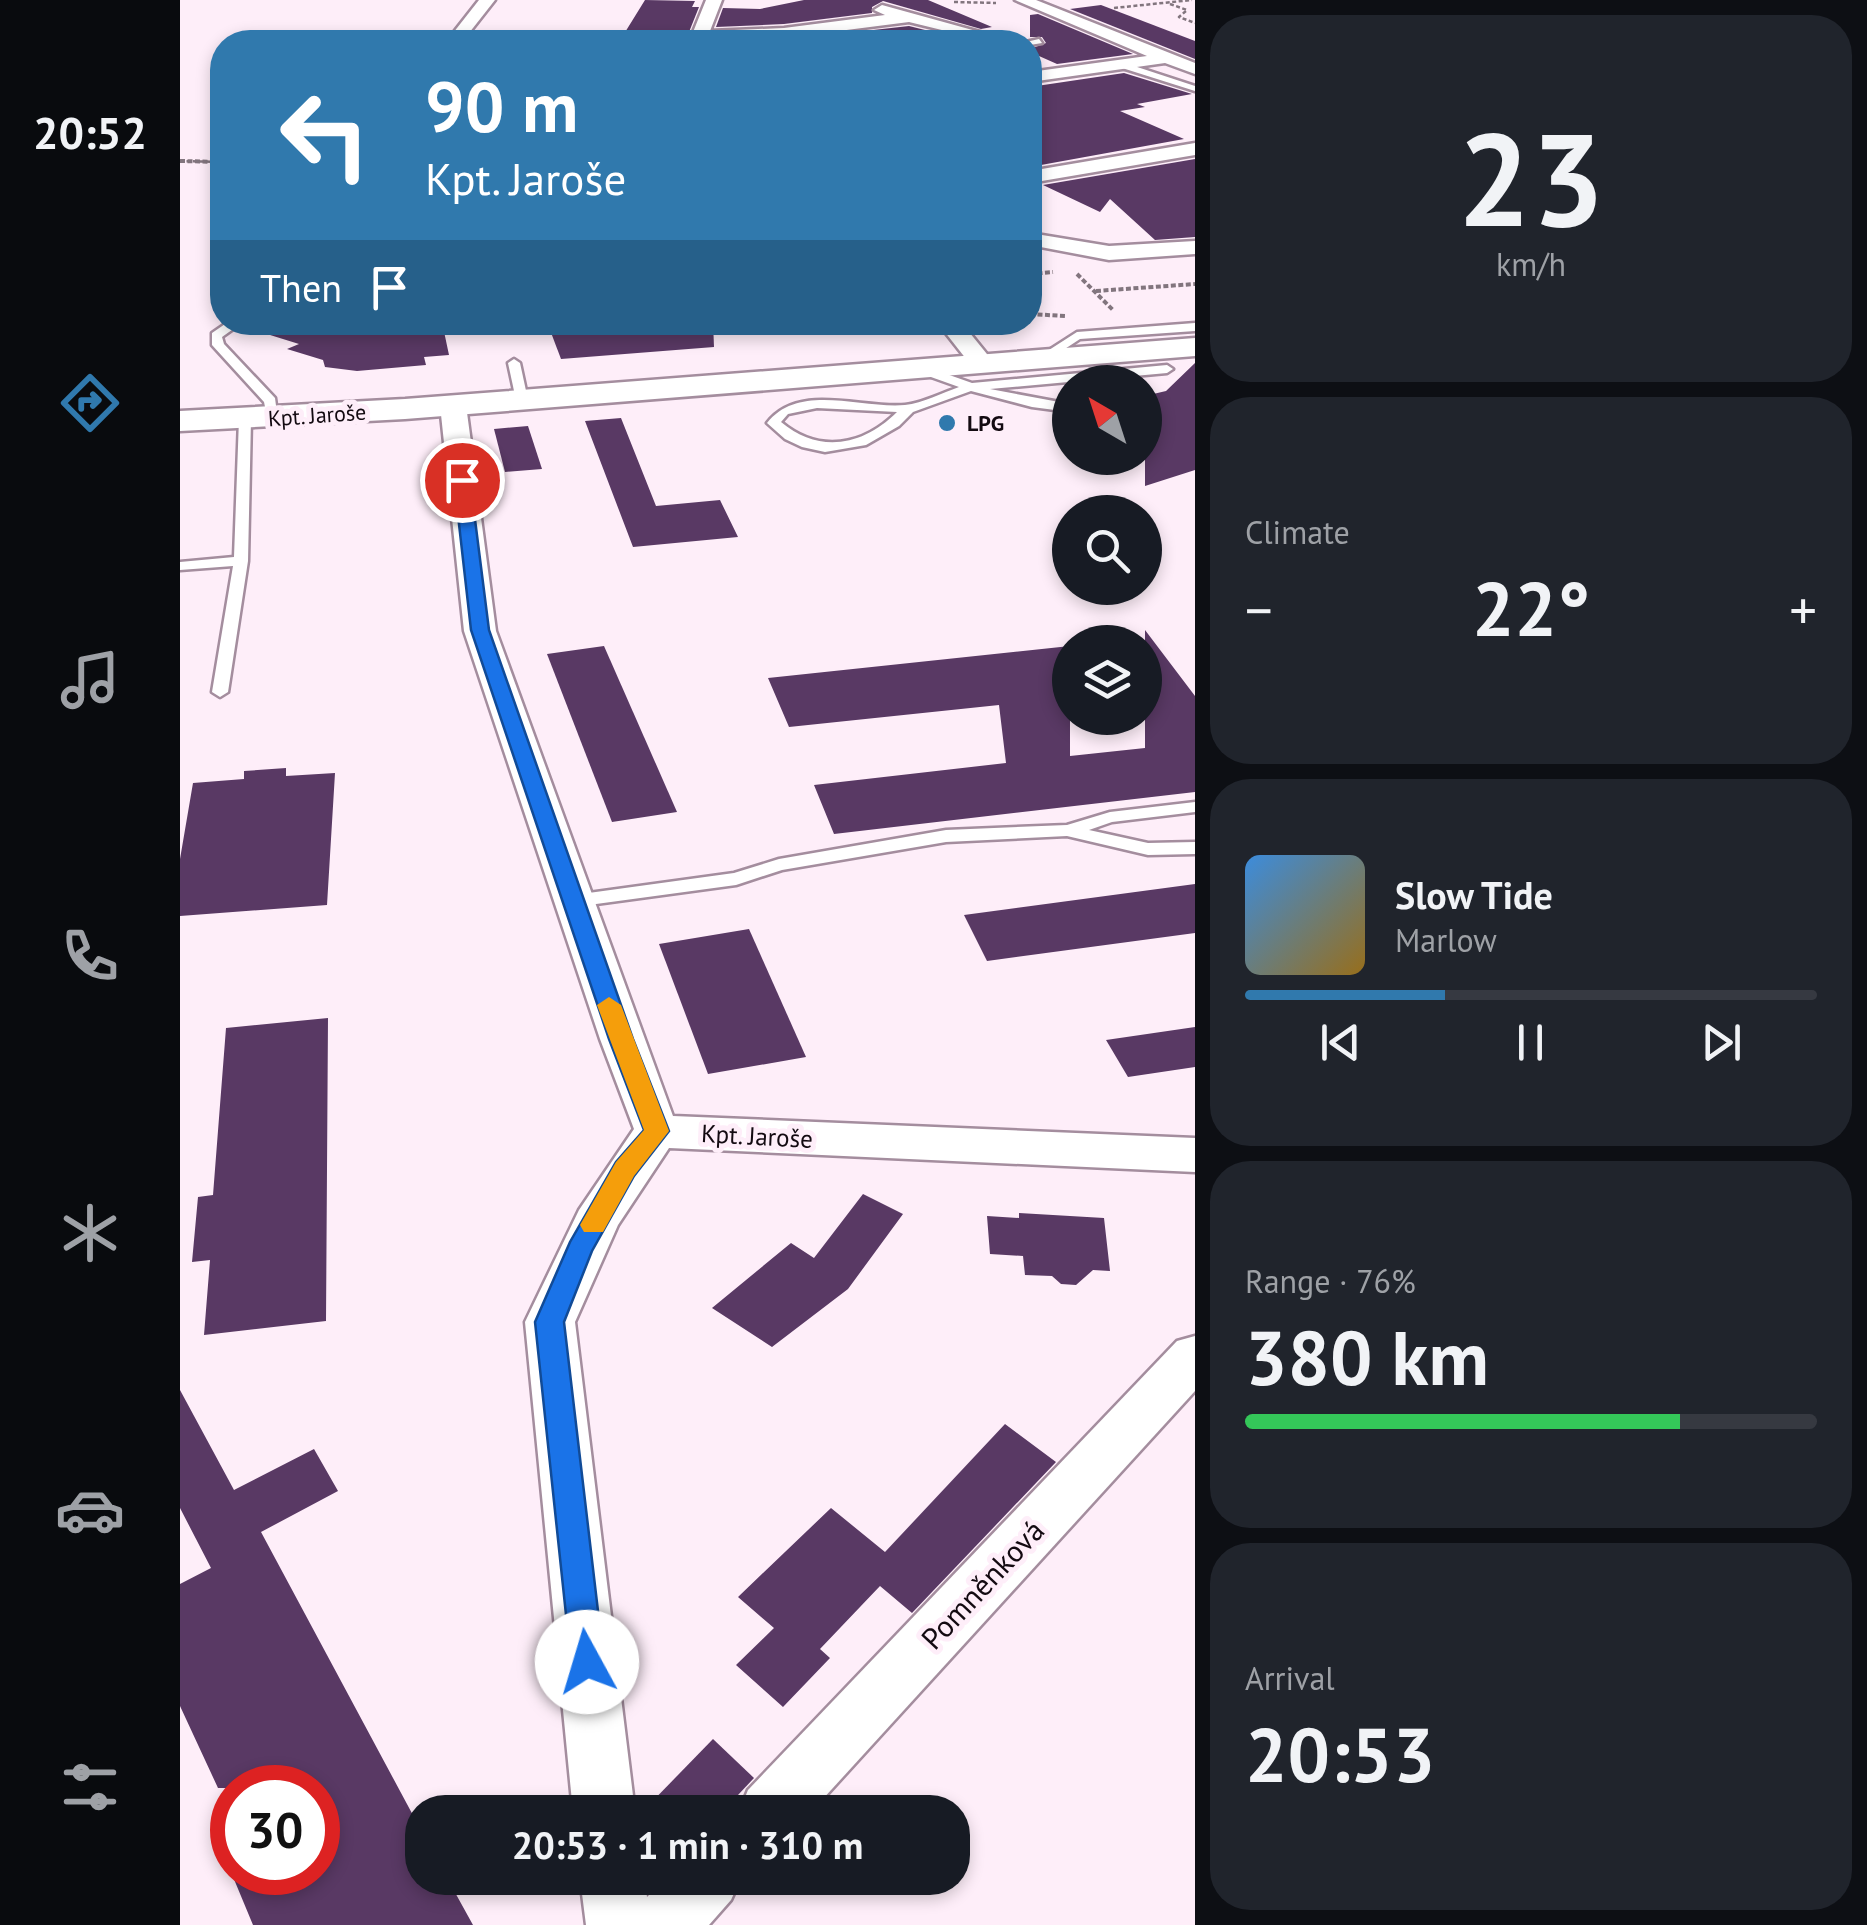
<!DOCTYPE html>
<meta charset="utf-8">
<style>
body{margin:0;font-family:"PT Sans",sans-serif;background:#20242c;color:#f1f3f6;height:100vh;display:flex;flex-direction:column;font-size:38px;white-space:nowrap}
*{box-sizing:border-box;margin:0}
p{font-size:32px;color:#9ea1a6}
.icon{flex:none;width:55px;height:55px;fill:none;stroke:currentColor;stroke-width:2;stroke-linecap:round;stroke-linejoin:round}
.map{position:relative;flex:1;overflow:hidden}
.sheet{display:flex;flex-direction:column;gap:15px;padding:15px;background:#0d0f14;width:672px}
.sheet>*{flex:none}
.guide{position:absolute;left:30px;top:30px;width:832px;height:305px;border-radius:40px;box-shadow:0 5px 15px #0003;background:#3079ad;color:#fff;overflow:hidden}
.needle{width:65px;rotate:321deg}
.tools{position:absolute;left:872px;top:365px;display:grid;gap:20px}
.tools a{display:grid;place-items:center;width:110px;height:110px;border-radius:50%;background:#171b24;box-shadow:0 5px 15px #0003;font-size:50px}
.speed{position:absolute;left:30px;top:1765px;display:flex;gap:20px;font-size:50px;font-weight:700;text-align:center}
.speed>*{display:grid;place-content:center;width:130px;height:130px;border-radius:50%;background:#171b24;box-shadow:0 5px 15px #0003;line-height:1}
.speed .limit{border:15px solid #d22;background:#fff;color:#111}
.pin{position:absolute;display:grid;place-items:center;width:85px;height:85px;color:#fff;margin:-42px;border:5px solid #fff;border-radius:50%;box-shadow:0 2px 10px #0007}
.me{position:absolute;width:110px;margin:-55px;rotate:354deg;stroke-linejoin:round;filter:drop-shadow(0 0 8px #0008)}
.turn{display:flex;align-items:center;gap:35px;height:210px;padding:0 50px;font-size:45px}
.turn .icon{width:130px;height:130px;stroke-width:2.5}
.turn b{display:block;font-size:70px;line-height:85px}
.then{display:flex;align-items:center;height:95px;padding:0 50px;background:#0003;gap:20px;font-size:38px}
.big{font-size:75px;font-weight:600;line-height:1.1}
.sheet .widget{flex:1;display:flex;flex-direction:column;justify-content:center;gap:15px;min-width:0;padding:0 35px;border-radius:40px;background:#20242c}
.sheet .dial{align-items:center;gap:0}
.dial b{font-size:130px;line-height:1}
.song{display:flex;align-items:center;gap:30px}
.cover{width:120px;height:120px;border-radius:15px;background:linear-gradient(135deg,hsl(210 70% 55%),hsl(40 70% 35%))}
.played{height:10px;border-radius:5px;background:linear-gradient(90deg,#3079ad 35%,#363941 35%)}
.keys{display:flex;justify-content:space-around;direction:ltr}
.heat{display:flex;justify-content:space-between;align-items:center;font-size:55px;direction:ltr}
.charge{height:15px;border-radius:8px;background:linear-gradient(90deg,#34c759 76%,#363941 0)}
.trip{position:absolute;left:225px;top:1795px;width:565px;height:100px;border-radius:40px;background:#171b24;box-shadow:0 5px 15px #0003;font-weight:600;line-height:100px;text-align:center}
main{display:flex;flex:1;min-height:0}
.tabs{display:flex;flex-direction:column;width:180px;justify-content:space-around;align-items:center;background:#090b0e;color:#9ea1a6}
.tabs .icon{width:70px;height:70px}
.tabs .current{color:#3079ad}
.tabs b{font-size:45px;color:#f1f3f6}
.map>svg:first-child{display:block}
.building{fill:#593964}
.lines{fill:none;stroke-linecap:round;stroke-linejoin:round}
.service-casing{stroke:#a48d9e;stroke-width:5}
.minor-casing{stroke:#a48d9e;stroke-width:5}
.tertiary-casing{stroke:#a48d9e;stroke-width:5}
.path-far1{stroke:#82757e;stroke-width:2.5;stroke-dasharray:4 2.5;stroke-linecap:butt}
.path{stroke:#82757e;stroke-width:4;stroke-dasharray:5 2.5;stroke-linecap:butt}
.service{fill:#fff;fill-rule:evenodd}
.minor{fill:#fff;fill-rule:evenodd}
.tertiary{fill:#fff;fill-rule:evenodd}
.route{fill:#1a73e8;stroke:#114b97;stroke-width:2.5}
.slow{fill:#f59e0b}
.poi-dot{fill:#3079ad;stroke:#feeef9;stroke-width:4}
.labels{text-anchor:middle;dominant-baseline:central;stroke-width:10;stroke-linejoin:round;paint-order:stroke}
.far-street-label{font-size:22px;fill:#130a11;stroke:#feeef9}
.far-poi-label{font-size:22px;font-weight:bold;fill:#130a11;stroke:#feeef9;text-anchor:start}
.street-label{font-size:25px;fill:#130a11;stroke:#feeef9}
.near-street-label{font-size:30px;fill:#130a11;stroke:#feeef9}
</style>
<main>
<nav class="tabs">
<b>20:52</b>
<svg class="icon current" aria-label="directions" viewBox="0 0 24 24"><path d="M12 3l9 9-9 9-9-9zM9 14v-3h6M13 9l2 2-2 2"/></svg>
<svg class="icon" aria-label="music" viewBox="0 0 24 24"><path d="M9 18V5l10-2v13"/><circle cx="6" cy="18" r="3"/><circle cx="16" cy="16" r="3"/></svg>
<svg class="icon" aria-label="phone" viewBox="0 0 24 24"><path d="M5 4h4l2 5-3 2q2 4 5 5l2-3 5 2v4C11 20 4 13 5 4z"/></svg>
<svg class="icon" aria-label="climate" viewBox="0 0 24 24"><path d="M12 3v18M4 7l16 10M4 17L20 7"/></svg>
<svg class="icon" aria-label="car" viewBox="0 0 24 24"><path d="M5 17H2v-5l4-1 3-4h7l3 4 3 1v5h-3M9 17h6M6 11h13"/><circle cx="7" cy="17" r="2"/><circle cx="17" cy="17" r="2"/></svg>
<svg class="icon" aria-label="filters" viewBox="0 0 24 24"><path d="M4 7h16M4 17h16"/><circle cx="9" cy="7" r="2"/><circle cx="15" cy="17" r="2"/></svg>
</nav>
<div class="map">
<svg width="1015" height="1925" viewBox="0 0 1015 1925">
<rect width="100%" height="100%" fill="#feeef9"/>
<g class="building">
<path d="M465 0 515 1 512 7H519L505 42H439Z"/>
<path d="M624 0H748L812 27 801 29 703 1 692 7V13L604 24 536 27 543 8 580 9Z"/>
<path d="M921 5 1015 41V59L890 9Z"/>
<path d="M858 14 953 54 877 64 850 52V49L866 43 862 37H850V15Z"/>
<path d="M729 26 761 34 689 42H586Z"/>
<path d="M944 73 1012 94 957 104 965 107 940 111 1004 139 850 167V87Z"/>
<path d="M1015 159V237L975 240 930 199 920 212 863 185Z"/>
<path d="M76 322H262L269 355 244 357 246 365 177 371 145 367 143 360 107 349 119 344 74 330Z"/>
<path d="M367 322H533L534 347 381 359Z"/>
<path d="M1015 363V470L965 486V410L969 395 986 391Z"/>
<path d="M441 418 476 506 540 500 558 537 453 547 405 421Z"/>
<path d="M348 426 362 469 325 472 314 429Z"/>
<path d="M965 630 1015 696V792L654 834 634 785 826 763 819 705 609 727 588 678 890 646V756L965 748Z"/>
<path d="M424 646 479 771 497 812 432 822 367 654Z"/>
<path d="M106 768V776L155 773 147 905 0 916V859L13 783 64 779V771Z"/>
<path d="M1015 884V933L807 961 784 915Z"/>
<path d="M569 929 626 1057 528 1074 479 944Z"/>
<path d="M148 1018 146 1321 24 1335 30 1260 12 1262 18 1197 33 1195 46 1028Z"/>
<path d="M1015 1027V1067L948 1077 926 1040Z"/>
<path d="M683 1194 723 1214 668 1289 592 1347 532 1308 611 1243 634 1258Z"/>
<path d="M839 1213 924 1218 930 1271 913 1270 896 1285 881 1284 872 1276 845 1275 843 1256 810 1254 807 1216 839 1218Z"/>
<path d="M0 1390 54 1490 134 1449 158 1491 81 1532 242 1832V1878H267L293 1925H73L51 1872H138V1788H38L0 1706V1584L31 1568 0 1508Z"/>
<path d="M825 1424 876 1462 732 1613 700 1586 640 1649 650 1658 603 1707 556 1665 594 1628 558 1597 651 1508 705 1552Z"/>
<path d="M533 1739 574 1778 542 1812H462Z"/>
</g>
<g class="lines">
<g class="service-casing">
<g id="service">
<path d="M859 39 862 43 850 45 846 42Z"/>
<path d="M942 62 1015 86V91L939 67Z"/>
<path d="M48 322H63L42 337 44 344 95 398 98 421H88L84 402 32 345V333Z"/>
<path d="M1015 323V331L900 339 865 362 855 359 897 332Z"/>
<path d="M334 359 340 363 348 400 342 404 336 400 328 363Z"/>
<path d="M741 365 792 383 987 365 993 369 987 373 810 389 890 404V412L852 407 791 391 733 412 719 426 686 445 645 452 622 447 605 439 587 423C619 382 681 409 725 405 743 403 762 393 779 387L737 372 735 369ZM637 408 717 412C683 446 639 454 601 422L608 414Z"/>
<path d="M65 415 71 419 68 561 48 692 40 697 32 692 53 566 0 570V562L54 557 59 419Z"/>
<path d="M1015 802V812L932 822 909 830 968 843 1015 842V854L968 855 887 836 766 842 602 870 556 885 394 907 384 901 394 895 554 873 599 859 766 830 887 825 930 812Z"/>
</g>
</g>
<g class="minor-casing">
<g id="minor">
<path d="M299 0H315L282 42H266Z"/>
<path d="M526 0H542L530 31 604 28 705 15 694 10 702 5 836 42H811L729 22 604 38 509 42Z"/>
<path d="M835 0H856L1015 63V74L985 63 850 82V72L967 56Z"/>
<path d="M1015 143V155L850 183V171Z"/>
<path d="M850 233 929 246 1015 241V254L929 260 850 245Z"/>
<path d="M757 322H781L815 364 812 369H794Z"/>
<path d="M273 397 286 405 316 631 493 1116 1015 1138V1172L489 1148 438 1225 395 1322 455 1812H393L345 1322 399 1210 454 1129 420 1039 284 631 260 405Z"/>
<path d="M1015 1336V1391L631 1812H559L568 1790 997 1341Z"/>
<path d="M400 1878H464L467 1897 486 1878H561L551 1900 529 1925H406Z"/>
</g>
</g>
<g class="tertiary-casing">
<path id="tertiary" d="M1015 338V356L225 419 0 431V411L225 399Z"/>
</g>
<g class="path-far1">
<path d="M774 2 816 3"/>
<path d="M990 4 1007 10 999 17 1015 23"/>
<path d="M934 8 1012 0"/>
<path d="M0 161 42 162"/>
</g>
<g class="path">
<path d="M0 161 42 162"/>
<path d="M850 274 873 272"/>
<path d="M897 274 934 311"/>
<path d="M916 291 1015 284"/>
<path d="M850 314 885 316"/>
</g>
<use href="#service" class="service"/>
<use href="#minor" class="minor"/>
<use href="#tertiary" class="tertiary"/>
</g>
<path class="route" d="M282 476 290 480 309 630 453 1039 489 1131 454 1176 412 1251 384 1322 424 1662 419 1673 407 1677 396 1673 391 1662 355 1322 390 1242 436 1162 464 1130 429 1039 291 630 274 480Z"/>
<path class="slow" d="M429 997 441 1005 489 1131 454 1176 423 1232H404L400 1225 436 1162 464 1130 417 1005Z"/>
<circle class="poi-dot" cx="767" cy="423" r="10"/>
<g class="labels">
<g class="far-street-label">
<text transform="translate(137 415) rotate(-4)">Kpt. Jaroše</text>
</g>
<g class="far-poi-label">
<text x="787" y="423">LPG</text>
</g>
<g class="street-label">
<text transform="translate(577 1136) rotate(3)">Kpt. Jaroše</text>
</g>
<g class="near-street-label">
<text transform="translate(802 1584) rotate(-47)">Pomněnková</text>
</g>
</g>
</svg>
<div class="tools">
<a><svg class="needle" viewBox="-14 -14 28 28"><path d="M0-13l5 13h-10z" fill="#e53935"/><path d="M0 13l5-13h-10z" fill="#9ea1a6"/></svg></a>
<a><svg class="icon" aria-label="search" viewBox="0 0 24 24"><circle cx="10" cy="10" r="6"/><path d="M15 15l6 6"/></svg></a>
<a><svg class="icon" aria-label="layers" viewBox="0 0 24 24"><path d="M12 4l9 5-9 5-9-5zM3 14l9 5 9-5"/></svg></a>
</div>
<div class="speed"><div class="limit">30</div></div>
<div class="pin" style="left:282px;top:480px;background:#d93025"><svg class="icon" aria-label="arrive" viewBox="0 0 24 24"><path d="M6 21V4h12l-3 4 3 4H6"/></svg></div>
<svg class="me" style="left:407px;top:1662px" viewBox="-20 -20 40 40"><circle r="19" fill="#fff"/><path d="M0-13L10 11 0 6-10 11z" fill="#1a73e8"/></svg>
<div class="trip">20:53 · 1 min · 310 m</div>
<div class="guide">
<div class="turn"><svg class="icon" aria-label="left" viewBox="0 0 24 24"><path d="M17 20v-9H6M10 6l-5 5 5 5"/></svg><div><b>90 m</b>Kpt. Jaroše</div></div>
<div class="then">Then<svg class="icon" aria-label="arrive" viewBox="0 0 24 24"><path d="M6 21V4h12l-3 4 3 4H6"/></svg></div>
</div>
</div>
<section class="sheet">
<div class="widget dial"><b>23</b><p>km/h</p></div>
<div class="widget"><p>Climate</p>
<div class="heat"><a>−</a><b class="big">22°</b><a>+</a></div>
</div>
<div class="widget">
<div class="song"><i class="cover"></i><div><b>Slow Tide</b><p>Marlow</p></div></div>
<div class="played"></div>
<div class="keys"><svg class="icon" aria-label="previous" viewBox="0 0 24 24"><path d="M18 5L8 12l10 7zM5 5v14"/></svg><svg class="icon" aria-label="pause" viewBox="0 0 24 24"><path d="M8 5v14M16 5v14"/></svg><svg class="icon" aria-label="next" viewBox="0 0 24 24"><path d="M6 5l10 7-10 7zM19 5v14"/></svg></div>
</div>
<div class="widget"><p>Range · 76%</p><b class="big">380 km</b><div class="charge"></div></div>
<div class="widget"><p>Arrival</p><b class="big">20:53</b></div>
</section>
</main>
